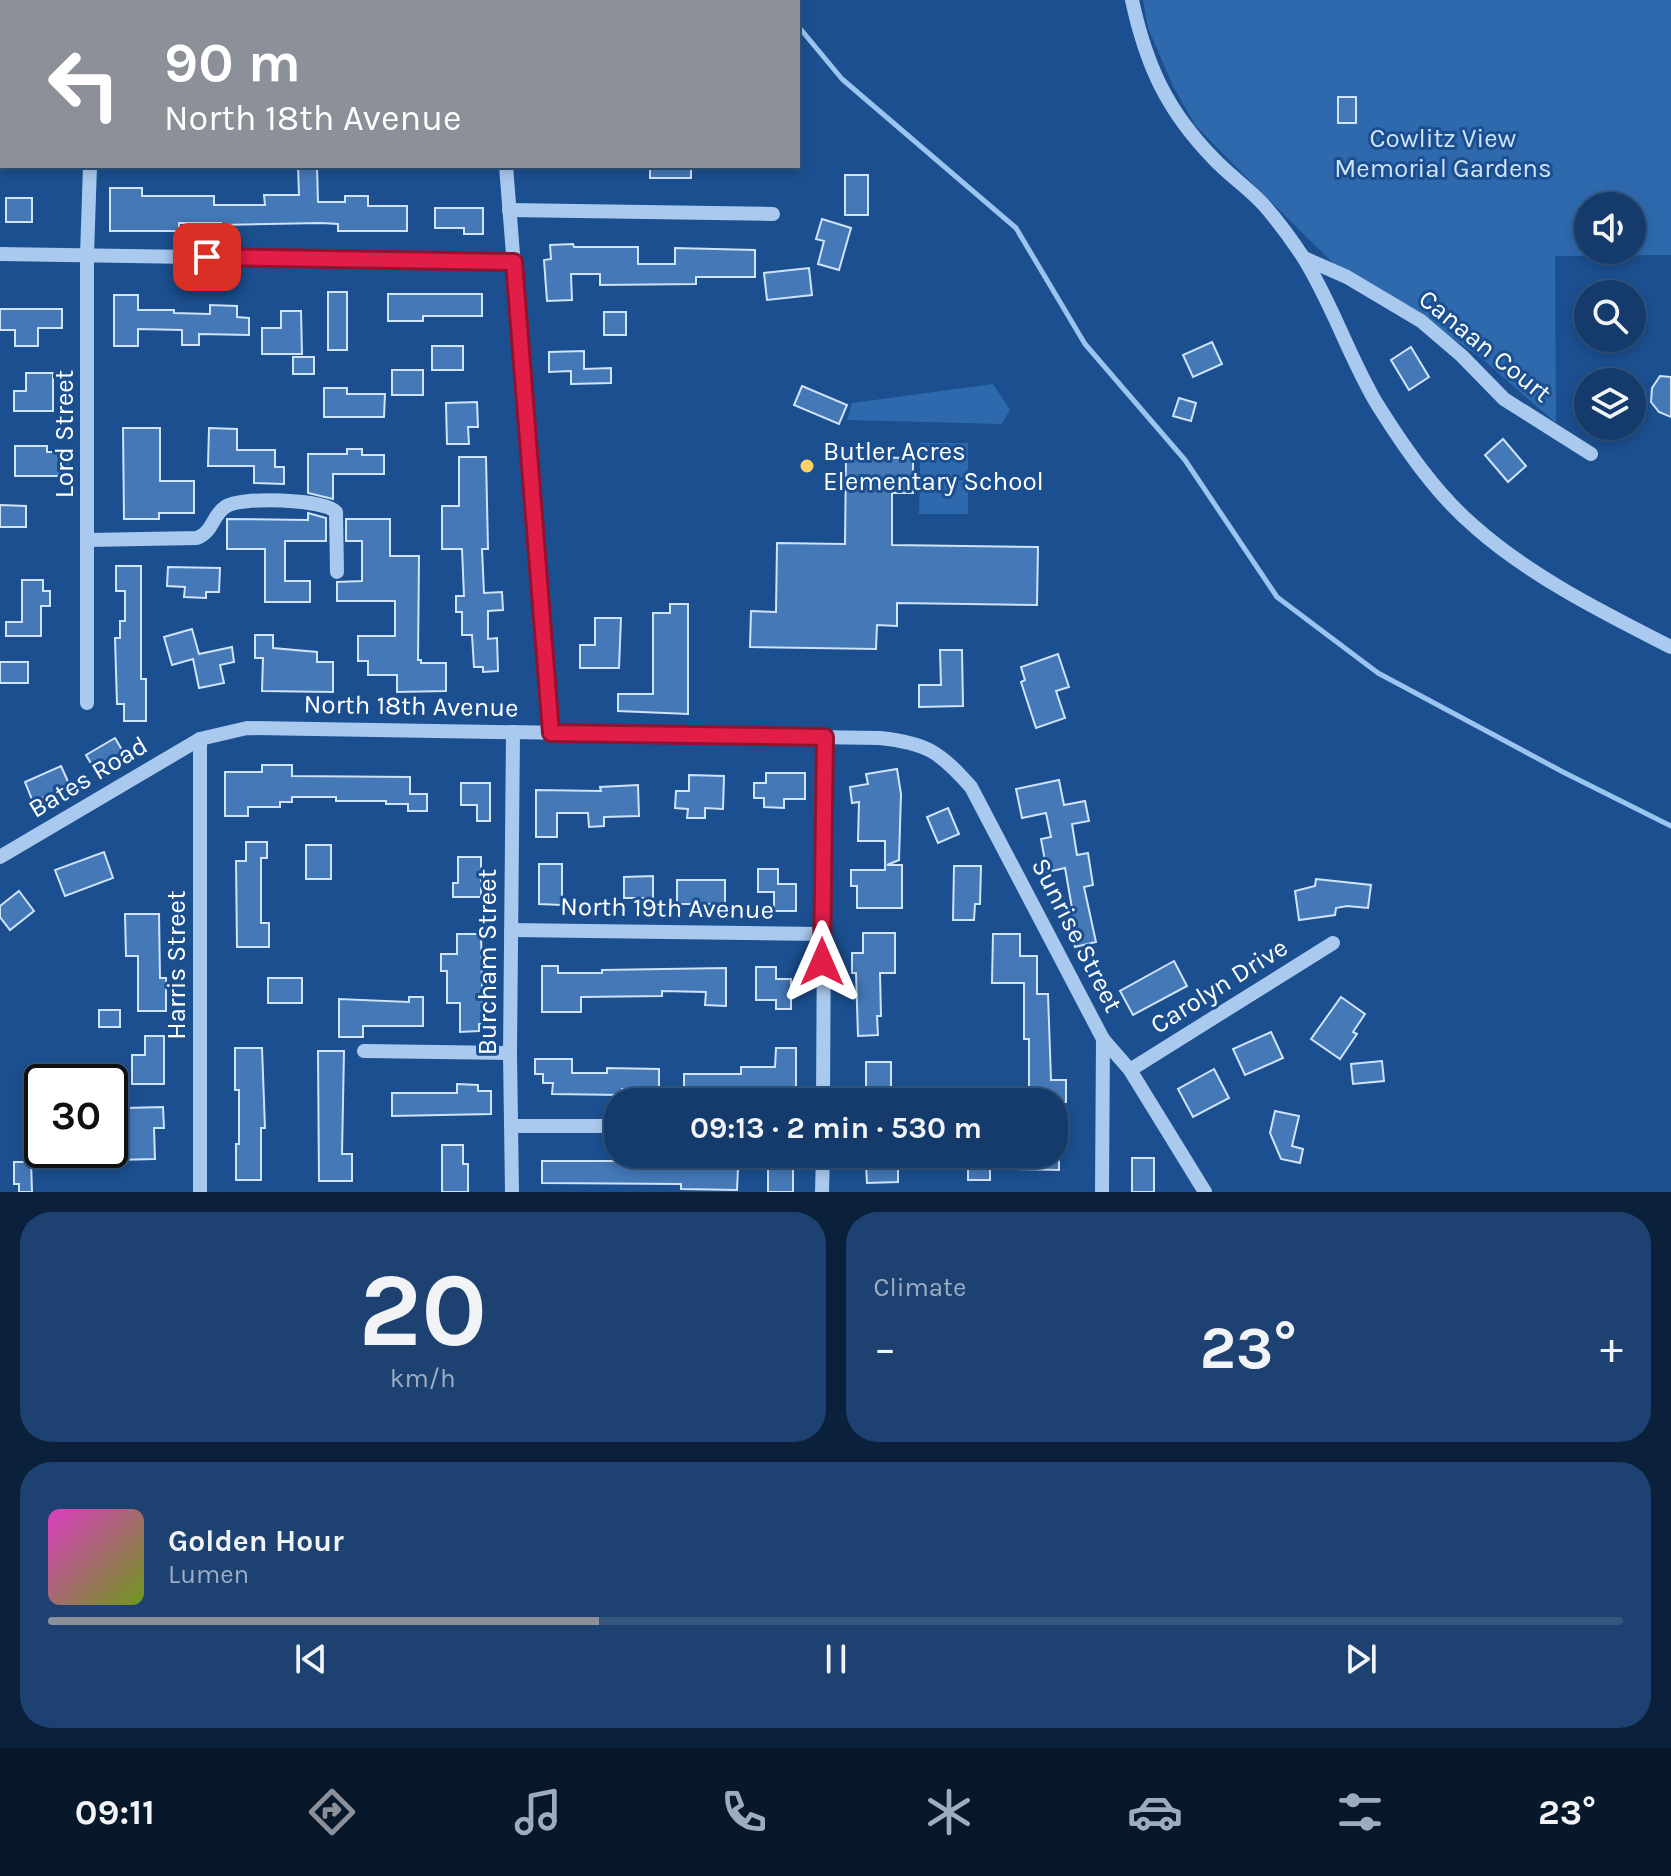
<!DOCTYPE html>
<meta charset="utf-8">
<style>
body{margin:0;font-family:Karla,sans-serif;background:#1d4271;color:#f1f3f6;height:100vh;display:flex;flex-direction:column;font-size:30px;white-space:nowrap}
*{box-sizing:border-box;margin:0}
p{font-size:26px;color:#9dadc1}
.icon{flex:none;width:44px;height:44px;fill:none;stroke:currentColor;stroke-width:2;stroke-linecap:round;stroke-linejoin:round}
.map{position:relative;height:1192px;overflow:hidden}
.sheet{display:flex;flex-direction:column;gap:20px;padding:20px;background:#0b203b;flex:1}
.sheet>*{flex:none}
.top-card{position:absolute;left:0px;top:0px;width:800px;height:168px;box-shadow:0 4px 12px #0003,0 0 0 2px #33557e;background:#8c9099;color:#fff;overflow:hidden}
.buttons{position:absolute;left:1574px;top:192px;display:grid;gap:16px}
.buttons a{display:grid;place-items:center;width:72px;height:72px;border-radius:50%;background:#143b6b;box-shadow:0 4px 12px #0003,0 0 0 2px #33557e;font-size:40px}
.speed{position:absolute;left:24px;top:1064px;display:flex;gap:16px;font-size:40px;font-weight:700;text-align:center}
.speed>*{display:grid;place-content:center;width:104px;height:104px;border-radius:50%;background:#143b6b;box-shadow:0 4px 12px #0003,0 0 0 2px #33557e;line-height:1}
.speed .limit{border:4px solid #111;border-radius:12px;background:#fff;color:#111}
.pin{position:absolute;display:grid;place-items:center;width:68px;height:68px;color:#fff;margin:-34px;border-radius:16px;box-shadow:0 4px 12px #0006}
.me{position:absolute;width:88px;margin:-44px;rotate:0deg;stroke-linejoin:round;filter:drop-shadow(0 0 6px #0008)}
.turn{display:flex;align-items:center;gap:28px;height:168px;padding:0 32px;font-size:36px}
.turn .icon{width:104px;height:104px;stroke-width:2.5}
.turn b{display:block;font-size:56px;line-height:68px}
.big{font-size:60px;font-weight:700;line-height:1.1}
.sheet .card{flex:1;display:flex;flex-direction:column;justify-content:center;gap:12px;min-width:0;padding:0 28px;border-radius:32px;background:#1d4271}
.sheet .dial{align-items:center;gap:0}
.dial b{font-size:104px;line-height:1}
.song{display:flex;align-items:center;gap:24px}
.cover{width:96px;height:96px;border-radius:12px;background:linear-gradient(135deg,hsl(310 70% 55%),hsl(80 70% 35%))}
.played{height:8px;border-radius:4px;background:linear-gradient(90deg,#8c9099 35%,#33557e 35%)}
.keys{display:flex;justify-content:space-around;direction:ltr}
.heat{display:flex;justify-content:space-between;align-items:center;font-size:44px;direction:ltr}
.sheet .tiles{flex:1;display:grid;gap:20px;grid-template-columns:1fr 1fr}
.card:last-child{grid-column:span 2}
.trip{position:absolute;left:604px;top:1088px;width:464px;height:80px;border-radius:32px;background:#143b6b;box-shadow:0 4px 12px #0003,0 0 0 2px #33557e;font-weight:700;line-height:80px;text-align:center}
.dock{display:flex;height:128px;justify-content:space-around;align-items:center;background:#08182b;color:#9dadc1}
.dock .icon{width:56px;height:56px}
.dock .current{color:#8c9099}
.dock b{font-size:36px;color:#f1f3f6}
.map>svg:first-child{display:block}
.green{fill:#2e69ad;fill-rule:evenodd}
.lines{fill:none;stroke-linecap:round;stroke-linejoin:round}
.stream{stroke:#9cc4f0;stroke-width:5}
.building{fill:#4478b7;stroke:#cfe3fa;stroke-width:2}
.minor{stroke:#a9c9ee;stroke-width:14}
.route-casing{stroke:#92132f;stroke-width:20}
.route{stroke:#e11d48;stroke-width:14}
.poi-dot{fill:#ffd166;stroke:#1b4f8f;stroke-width:3}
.labels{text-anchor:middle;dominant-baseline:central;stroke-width:6;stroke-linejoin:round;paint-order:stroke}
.park-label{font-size:26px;fill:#cfe3fa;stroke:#1b4f8f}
.street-label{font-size:26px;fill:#fff;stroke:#1b4f8f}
.poi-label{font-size:26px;fill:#fff;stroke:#1b4f8f;text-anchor:start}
</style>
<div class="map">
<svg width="1671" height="1192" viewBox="0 0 1671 1192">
<rect width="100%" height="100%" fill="#1b4f8f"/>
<g class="green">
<path d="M1143 0H1671V255L1555 256 1556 423 1481 358 1411 310 1334 264 1235 166 1195 125 1173 86 1148 28ZM1588 206H1632V250H1588Z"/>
<path d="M993 384 1010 410 1002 424 847 420 852 403Z"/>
<rect x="920" y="443" width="48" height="34"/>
<path d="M920 480H968V514H919Z"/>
</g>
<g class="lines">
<g class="stream">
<path d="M776 0 778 2"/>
<path d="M798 26 842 79 1016 228 1085 344 1185 460 1277 597 1378 673 1563 772 1671 826"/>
</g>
</g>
<g class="building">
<rect x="1338" y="97" width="18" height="26"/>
<path d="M298 166H317L318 202H345V196H368V206H407V231H338V224L321 223 221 225V223H179V231H110V188H142V196H214V205H265L264 195H299Z"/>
<rect x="650" y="166" width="41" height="12"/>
<rect x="845" y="175" width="23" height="40"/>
<rect x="6" y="198" width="26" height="24"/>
<path d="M435 208H483V234H464V228H435Z"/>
<path d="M822 219 851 228 839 270 818 264 824 241 816 239Z"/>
<path d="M573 244 574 247H638V264H675V248L755 250V277H696V284L600 285V274H571L572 300 547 301 544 260 551 259 550 245Z"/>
<path d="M809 268 812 295 767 300 764 273Z"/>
<rect x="328" y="292" width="19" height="58"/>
<path d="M388 294H482V316H423V321H388Z"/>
<path d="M114 295H138V310H174V313L210 314V305L237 306V317L249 318V335L199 334V345H182V330L138 329V346H114Z"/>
<path d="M0 309H62V328H38V346H15V330H0Z"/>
<path d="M281 311H301L302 354H262V328H281Z"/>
<rect x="604" y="312" width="22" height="23"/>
<path d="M1212 342 1222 364 1193 377 1183 355Z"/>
<rect x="432" y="346" width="31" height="24"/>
<path d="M1411 347 1429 377 1409 390 1391 360Z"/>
<path d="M584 351V369L611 368V383L571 384V371L549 372V352Z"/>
<rect x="293" y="357" width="21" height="17"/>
<rect x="392" y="370" width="31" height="25"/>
<path d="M26 373H53V411H14V391H26Z"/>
<path d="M1660 376 1671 377V417L1659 412 1651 402 1652 388Z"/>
<path d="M802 386 847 405 839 424 794 405Z"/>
<path d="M324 388H347V394H385L384 417H324Z"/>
<path d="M1179 398 1196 403 1191 421 1173 416Z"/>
<path d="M477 402 478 427H468L469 444H447L446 403Z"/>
<path d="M123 428H160V481H194V513H159V519H124Z"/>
<path d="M209 428 237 429V450H275V467H284V484L254 483V466H208Z"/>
<path d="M1503 439 1526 466 1508 482 1485 455Z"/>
<path d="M15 446H47V452H68V476H15Z"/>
<path d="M347 449H362V455H384V474H333V499L308 493V454H347Z"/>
<path d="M459 457H486L488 549H482L484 593 502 592 503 610 488 611V639L497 638 498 671 483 672V667H474L472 635H462V612H456V596H464L462 549H442V506H459Z"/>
<path d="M846 457 913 458V493H892V545L1038 547 1037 605 897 603V626L877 625 876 649 750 647 751 611 776 612 777 543 845 544Z"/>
<path d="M0 505 26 506V527H0Z"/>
<path d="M308 513 326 518V541H285V581H310V602H265V549H227V519L308 520Z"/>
<path d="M346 519H390V556H419L418 660H421V663H446V691L397 692V675H368V661H358V636H395V601H337V582L362 581V541H346Z"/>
<path d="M116 566H141V679H146V721H124V704H117L115 638H120V621H125V591H116Z"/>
<path d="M168 567 220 568 219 592H206V598L184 597 185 587 167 586Z"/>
<path d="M22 580H43V591H50V606H41V636H6V622H22Z"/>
<path d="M670 604H688V714L618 711V694H653V613H670Z"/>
<path d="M595 618H621L619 668H580V645H595Z"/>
<path d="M192 629 199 654 232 647 234 662 220 665 224 683 199 688 193 659 172 665 164 637Z"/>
<path d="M255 635H273V648L317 652V662H333V692L262 691 263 658H255Z"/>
<path d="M940 650H962L963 706 919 707V685H941Z"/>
<path d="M1058 654 1069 687 1056 691 1065 718 1036 728 1021 682 1025 680 1021 667Z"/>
<rect x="0" y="662" width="28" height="21"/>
<path d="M115 738 125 755 96 772 86 755Z"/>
<path d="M262 765H292V776L410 777V794H427V811H408V804H386V801H336V797H292V802H280V807H248V816H225V772H262Z"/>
<path d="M61 766 70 786 33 802 25 782Z"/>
<path d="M897 769 901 794 899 860 887 865H902V908H857V886H851V870H885V841H858L859 802 852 803 850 787 868 784 866 774Z"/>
<path d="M766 773H805V799H784V808L764 807V798H754V783H766Z"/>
<path d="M689 775 724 776 723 809 705 808V818H687L688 809 675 808 676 791H689Z"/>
<path d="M1059 780 1064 805 1085 801 1089 821 1072 824 1077 855 1088 853 1093 885 1084 887 1096 942 1075 947 1067 909 1072 908 1065 868 1047 872 1041 839 1051 837 1046 813 1022 818 1016 789Z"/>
<path d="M461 783H490V821H477V805H461Z"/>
<path d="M638 785 639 816 604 817V826L589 827 588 813H557V837H536V790L601 791 600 787Z"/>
<path d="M948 808 959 834 938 843 927 817Z"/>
<path d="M246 842H267V858H261V923H269V947H237L236 861H246Z"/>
<rect x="306" y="845" width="25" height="34"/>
<path d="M104 852 113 878 65 896 55 870Z"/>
<path d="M458 857H481V897H453V883H458Z"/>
<path d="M539 864H562V905L539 904Z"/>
<path d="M954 866H981L980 904H975L974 920H953Z"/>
<path d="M758 869H778V884H796V911H774V892H758Z"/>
<path d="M653 876V898H624V877Z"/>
<path d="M1316 879 1371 885 1368 908 1347 906 1336 908 1335 915 1299 920 1295 891 1315 886Z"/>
<rect x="677" y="880" width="48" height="24"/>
<path d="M19 891 34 911 10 930 0 917V906Z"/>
<path d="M125 914H159L160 978H166V1011H138V956H126Z"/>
<path d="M863 933H895V973H880L881 1016H877L878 1035 858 1036 856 973H852V953H863Z"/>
<path d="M457 934H481L483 1024H479V1031L460 1032V1003H447V971H441V954H457Z"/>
<path d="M993 934H1020V956H1037V994H1048L1051 1080H1066V1102H1029V1039H1024V983H992Z"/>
<path d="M1174 961 1187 986 1133 1015 1120 991Z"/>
<path d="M542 966H558V973H602V970L726 968V1006L705 1005 706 992 662 991V996L581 997V1012H542Z"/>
<path d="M756 967H776V979H791V1009H776V1000H756Z"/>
<rect x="268" y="978" width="34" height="25"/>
<path d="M409 997H423V1026H363V1037H339V999L409 1002Z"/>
<path d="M1341 997 1365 1014 1353 1032 1357 1034 1340 1059 1311 1039Z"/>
<rect x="99" y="1010" width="21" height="17"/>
<path d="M1271 1032 1283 1058 1245 1075 1233 1049Z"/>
<path d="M145 1036H164V1084H132V1055H145Z"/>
<path d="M235 1048H262L265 1128H261V1180H236V1144H239V1090H235Z"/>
<path d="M776 1048H796V1094H783V1099H761V1094L684 1096V1074H741V1067H775Z"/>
<path d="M318 1051H344L342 1154H352V1181H319Z"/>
<path d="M535 1059H572V1073H607V1068L659 1069V1090L622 1089V1095L552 1094 553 1083H543V1074H535Z"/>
<path d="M1382 1061 1384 1081 1353 1084 1351 1064Z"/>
<rect x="866" y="1062" width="25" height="40"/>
<path d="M1214 1069 1229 1098 1193 1117 1178 1089Z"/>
<path d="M457 1084 478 1085V1091H491V1114L392 1116V1093H457Z"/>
<path d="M163 1107 164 1128H154L155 1159 115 1160 114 1141H125L124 1108Z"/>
<path d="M1275 1111 1299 1116 1292 1146 1303 1149 1300 1163 1281 1159 1270 1133Z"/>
<path d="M442 1145H463V1164H468V1192H442Z"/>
<path d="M872 1154H898V1182L867 1183 866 1164H872Z"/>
<rect x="968" y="1154" width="22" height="26"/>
<path d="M1059 1154V1170L1016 1169V1155Z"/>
<rect x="768" y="1156" width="25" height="36"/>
<rect x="1132" y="1158" width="22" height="34"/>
<path d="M681 1160 714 1161 713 1169H738L737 1190 681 1189V1184L542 1183V1161H648V1165H681Z"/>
<path d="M14 1162H31L32 1192H19V1184H14Z"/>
</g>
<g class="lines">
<g class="minor">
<path d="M494 0V2"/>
<path d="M1132 0C1146 65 1167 111 1214 159 1229 175 1248 188 1263 204 1277 220 1292 240 1303 257 1332 303 1349 357 1377 404 1404 447 1436 494 1475 527 1530 576 1606 614 1671 647"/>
<path d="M506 166 551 733"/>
<path d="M509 210 773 214"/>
<path d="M0 254 514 262"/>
<path d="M1304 258 1347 277 1421 321 1462 356 1504 399 1591 454"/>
<path d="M88 540 197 538C213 532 212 516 225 507 240 496 324 499 336 512L337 572"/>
<path d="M87 703V255L90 166"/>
<path d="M0 857 200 739 247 728 880 738C927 743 940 752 971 787L1103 1039 1102 1192"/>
<path d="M511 930 822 934"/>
<path d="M1103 1039 1130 1070 1205 1192"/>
<path d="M364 1051 510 1053"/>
<path d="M1130 1070 1333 943"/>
<path d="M823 1102 825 737"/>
<path d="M512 1126H618"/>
<path d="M200 1192V739"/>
<path d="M512 1192 510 1053 513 732"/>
<path d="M822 1192 823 1154"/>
</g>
</g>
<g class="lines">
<g class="route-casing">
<path id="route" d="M207 257 514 262 551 733 825 737 822 962"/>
</g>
<use href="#route" class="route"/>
</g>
<circle class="poi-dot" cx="807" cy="466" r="8"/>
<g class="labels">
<g class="park-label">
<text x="1443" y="138">Cowlitz View<tspan x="1443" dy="30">Memorial Gardens</tspan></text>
</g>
<g class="street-label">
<text transform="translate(1485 346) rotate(39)">Canaan Court</text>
<text transform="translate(64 434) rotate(-90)">Lord Street</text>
<text transform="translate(411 706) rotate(1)">North 18th Avenue</text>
<text transform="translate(88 777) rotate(-31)">Bates Road</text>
<text transform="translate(667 908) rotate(1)">North 19th Avenue</text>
<text transform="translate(1077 935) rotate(63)">Sunrise Street</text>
<text transform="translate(487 962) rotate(-90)">Burcham Street</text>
<text transform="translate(176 965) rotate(-90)">Harris Street</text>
<text transform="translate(1219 986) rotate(-32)">Carolyn Drive</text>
</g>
<g class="poi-label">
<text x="823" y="451">Butler Acres<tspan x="823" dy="30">Elementary School</tspan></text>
</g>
</g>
</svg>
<div class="buttons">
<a><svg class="icon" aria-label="sound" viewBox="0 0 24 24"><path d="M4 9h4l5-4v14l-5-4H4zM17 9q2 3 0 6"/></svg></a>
<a><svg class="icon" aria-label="search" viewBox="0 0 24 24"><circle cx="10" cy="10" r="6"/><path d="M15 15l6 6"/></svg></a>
<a><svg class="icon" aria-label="layers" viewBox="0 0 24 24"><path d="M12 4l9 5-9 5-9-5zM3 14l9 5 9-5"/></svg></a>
</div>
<div class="speed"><div class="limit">30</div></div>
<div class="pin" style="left:207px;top:257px;background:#d93025"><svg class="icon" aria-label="arrive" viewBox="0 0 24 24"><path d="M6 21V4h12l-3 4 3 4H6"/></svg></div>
<svg class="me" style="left:822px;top:962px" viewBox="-20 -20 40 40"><path d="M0-17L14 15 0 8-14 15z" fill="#e11d48" stroke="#fff" stroke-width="4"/></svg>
<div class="trip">09:13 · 2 min · 530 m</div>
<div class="top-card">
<div class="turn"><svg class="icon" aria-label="left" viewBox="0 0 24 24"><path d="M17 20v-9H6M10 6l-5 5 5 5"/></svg><div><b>90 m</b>North 18th Avenue</div></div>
</div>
</div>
<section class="sheet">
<div class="tiles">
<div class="card dial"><b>20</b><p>km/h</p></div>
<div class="card"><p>Climate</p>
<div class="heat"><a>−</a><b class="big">23°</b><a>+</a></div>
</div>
<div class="card">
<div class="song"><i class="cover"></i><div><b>Golden Hour</b><p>Lumen</p></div></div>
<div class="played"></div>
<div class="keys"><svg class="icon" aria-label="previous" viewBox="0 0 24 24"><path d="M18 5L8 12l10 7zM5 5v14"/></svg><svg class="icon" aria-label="pause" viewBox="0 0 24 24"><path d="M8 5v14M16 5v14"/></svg><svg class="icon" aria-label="next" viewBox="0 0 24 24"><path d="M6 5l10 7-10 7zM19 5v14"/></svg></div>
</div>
</div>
</section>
<nav class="dock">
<b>09:11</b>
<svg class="icon current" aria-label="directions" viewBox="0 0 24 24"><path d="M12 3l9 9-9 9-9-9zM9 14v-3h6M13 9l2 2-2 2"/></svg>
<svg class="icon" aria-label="music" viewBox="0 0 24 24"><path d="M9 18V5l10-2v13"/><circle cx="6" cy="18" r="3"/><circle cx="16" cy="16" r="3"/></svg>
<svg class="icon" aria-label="phone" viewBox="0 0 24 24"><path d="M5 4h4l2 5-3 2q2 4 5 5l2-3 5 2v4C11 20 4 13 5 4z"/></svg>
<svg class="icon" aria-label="climate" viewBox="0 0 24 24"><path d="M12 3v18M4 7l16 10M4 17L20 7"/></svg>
<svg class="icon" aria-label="car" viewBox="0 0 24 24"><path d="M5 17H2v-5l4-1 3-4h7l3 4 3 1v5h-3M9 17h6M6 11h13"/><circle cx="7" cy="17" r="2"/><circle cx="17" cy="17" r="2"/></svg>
<svg class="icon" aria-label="filters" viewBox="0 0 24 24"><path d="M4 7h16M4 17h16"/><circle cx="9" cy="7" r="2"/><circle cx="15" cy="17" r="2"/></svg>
<b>23°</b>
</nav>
